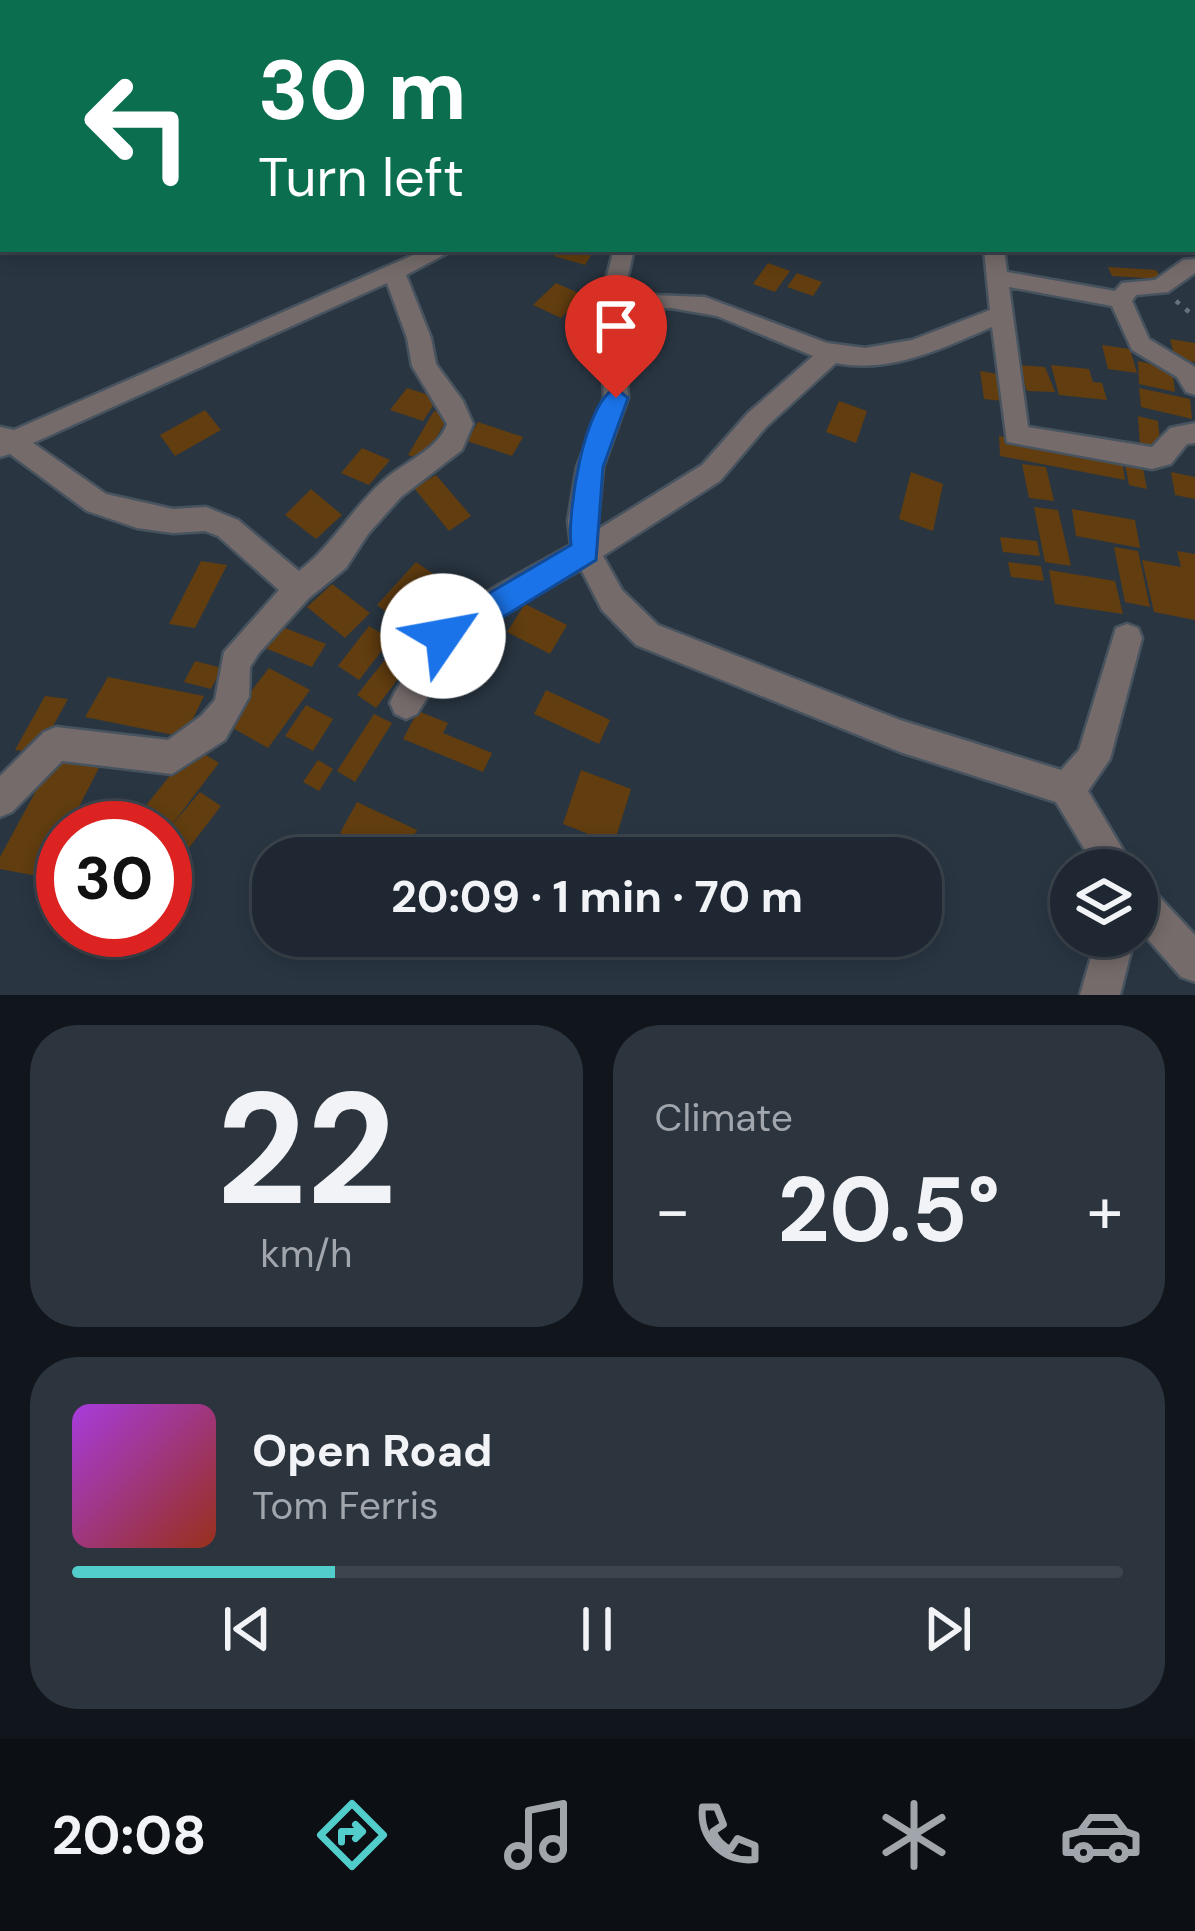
<!DOCTYPE html>
<meta charset="utf-8">
<style>
body{margin:0;font-family:"DM Sans",sans-serif;background:#2c343e;color:#f1f3f6;height:100vh;display:flex;flex-direction:column;font-size:45px;white-space:nowrap}
*{box-sizing:border-box;margin:0}
p{font-size:39px;color:#a1a6ac}
.icon{flex:none;width:66px;height:66px;fill:none;stroke:currentColor;stroke-width:2;stroke-linecap:round;stroke-linejoin:round}
.map{position:relative;height:995px;overflow:hidden}
.panel{display:flex;flex-direction:column;gap:30px;padding:30px;background:#11161c;flex:1}
.panel>*{flex:none}
.banner{position:absolute;left:0px;top:0px;width:1197px;height:252px;box-shadow:0 6px 18px #0003,0 0 0 3px #3c444d;background:#0b6e4f;color:#fff;overflow:hidden}
.tools{position:absolute;left:1050px;top:849px;display:grid;gap:24px}
.tools a{display:grid;place-items:center;width:108px;height:108px;border-radius:50%;background:#1f2832;box-shadow:0 6px 18px #0003,0 0 0 3px #3c444d;font-size:60px}
.speed{position:absolute;left:36px;top:801px;display:flex;gap:24px;font-size:60px;font-weight:700;text-align:center}
.speed>*{display:grid;place-content:center;width:156px;height:156px;border-radius:50%;background:#1f2832;box-shadow:0 6px 18px #0003,0 0 0 3px #3c444d;line-height:1}
.speed .limit{border:18px solid #d22;background:#fff;color:#111}
.pin{position:absolute;display:grid;place-items:center;width:102px;height:102px;color:#fff;margin:-123px -51px;border-radius:50% 50% 50% 0;rotate:-45deg;box-shadow:0 0 12px #0007}
.pin .icon{rotate:45deg}
.me{position:absolute;width:132px;margin:-66px;rotate:57deg;stroke-linejoin:round;filter:drop-shadow(0 0 9px #0008)}
.turn{display:flex;align-items:center;gap:42px;height:252px;padding:0 60px;font-size:54px}
.turn .icon{width:156px;height:156px;stroke-width:2.5}
.turn b{display:block;font-size:84px;line-height:102px}
.big{font-size:90px;font-weight:700;line-height:1.1}
.panel .tile{flex:1;display:flex;flex-direction:column;justify-content:center;gap:18px;min-width:0;padding:0 42px;border-radius:48px;background:#2c343e}
.panel .dial{align-items:center;gap:0}
.dial b{font-size:156px;line-height:1}
.song{display:flex;align-items:center;gap:36px}
.cover{width:144px;height:144px;border-radius:18px;background:linear-gradient(135deg,hsl(280 70% 55%),hsl(10 70% 35%))}
.played{height:12px;border-radius:6px;background:linear-gradient(90deg,#52cdcc 25%,#3c444d 25%)}
.keys{display:flex;justify-content:space-around;direction:ltr}
.heat{display:flex;justify-content:space-between;align-items:center;font-size:66px;direction:ltr}
.panel .tiles{flex:1;display:grid;gap:30px;grid-template-columns:1fr 1fr}
.tile:last-child{grid-column:span 2}
.trip{position:absolute;left:252px;top:837px;width:690px;height:120px;border-radius:48px;background:#1f2832;box-shadow:0 6px 18px #0003,0 0 0 3px #3c444d;font-weight:700;line-height:120px;text-align:center}
.tabs{display:flex;height:192px;justify-content:space-around;align-items:center;background:#0c1014;color:#a1a6ac}
.tabs .icon{width:84px;height:84px}
.tabs .on{color:#52cdcc}
.tabs b{font-size:54px;color:#f1f3f6}
.map>svg:first-child{display:block}
.building{fill:#613d0f}
.lines{fill:none;stroke-linecap:round;stroke-linejoin:round}
.minor-casing{stroke:#47535e;stroke-width:5}
.path{stroke:#68737e;stroke-width:4.5;stroke-dasharray:4.5 8;stroke-linecap:butt}
.minor{fill:#756b6b;fill-rule:evenodd}
.route{fill:#1a73e8;stroke:#114b97;stroke-width:3}
</style>
<div class="map">
<svg width="1195" height="995" viewBox="0 0 1195 995">
<rect width="100%" height="100%" fill="#293642"/>
<g class="building">
<path d="M559 249H595L585 265 554 256Z"/>
<path d="M768 263 790 271 775 292 753 284Z"/>
<path d="M1108 267 1156 270 1161 279 1112 276Z"/>
<path d="M797 273 822 282 813 296 787 287Z"/>
<path d="M556 283 583 295 561 318 533 305Z"/>
<path d="M1170 339 1195 343V362L1175 359Z"/>
<path d="M1102 345 1130 349 1137 373 1108 369Z"/>
<path d="M1138 361 1172 369 1175 392 1139 384Z"/>
<path d="M1018 365 1045 367 1055 392 1027 391Z"/>
<path d="M1051 365 1089 369 1093 382 1102 383 1107 400 1059 395Z"/>
<path d="M980 371 998 374 1004 401 984 399Z"/>
<path d="M407 388 438 398 423 421 390 410Z"/>
<path d="M1139 388 1190 399 1192 419 1141 407Z"/>
<path d="M839 401 867 411 856 443 826 432Z"/>
<path d="M205 410 221 430 175 456 160 435Z"/>
<path d="M434 411 449 415 424 460 408 455Z"/>
<path d="M1138 416 1158 421 1161 452 1140 447Z"/>
<path d="M478 422 523 437 512 456 467 441Z"/>
<path d="M999 436 1122 460 1125 480 1000 456Z"/>
<path d="M362 448 390 460 369 485 341 473Z"/>
<path d="M1123 454 1155 460 1158 471 1143 469 1147 489 1129 485Z"/>
<path d="M1022 464 1046 467 1054 501 1029 498Z"/>
<path d="M911 472 943 484 933 531 899 519Z"/>
<path d="M1171 472 1195 477V499L1175 495Z"/>
<path d="M436 475 471 516 449 531 414 488Z"/>
<path d="M311 489 342 515 316 539 285 515Z"/>
<path d="M1034 507 1058 510 1071 566 1045 562Z"/>
<path d="M1072 509 1135 520 1140 548 1076 536Z"/>
<path d="M1000 537 1037 541 1040 556 1003 552Z"/>
<path d="M1114 547 1138 551 1150 607 1125 602Z"/>
<path d="M1177 551 1195 554V620L1154 612 1142 560 1181 567Z"/>
<path d="M201 561 227 565 195 628 169 624Z"/>
<path d="M416 562 438 577 399 621 377 605Z"/>
<path d="M1008 562 1041 566 1044 581 1011 577Z"/>
<path d="M1049 570 1115 581 1123 614 1055 604Z"/>
<path d="M332 584 370 613 345 638 307 607Z"/>
<path d="M525 604 567 625 550 654 507 632Z"/>
<path d="M280 626 326 644 312 667 265 648Z"/>
<path d="M369 626 391 639 359 680 338 666Z"/>
<path d="M398 643 416 655 376 708 357 695Z"/>
<path d="M195 661 222 668 211 689 184 682Z"/>
<path d="M269 668 310 690 268 748 226 724Z"/>
<path d="M108 677 204 696 184 737 85 717Z"/>
<path d="M546 690 610 720 599 744 534 714Z"/>
<path d="M45 696 68 699 38 753 15 750Z"/>
<path d="M306 705 333 719 313 751 285 736Z"/>
<path d="M418 711 448 723 443 733 492 753 483 772 403 739Z"/>
<path d="M374 714 392 723 355 782 337 771Z"/>
<path d="M193 747 219 763 170 827 200 792 221 806 165 879V828L139 814Z"/>
<path d="M56 754 102 762 68 828H63V838L43 877 0 869V857Z"/>
<path d="M318 760 333 769 319 791 303 782Z"/>
<path d="M581 770 631 789 614 844 563 824Z"/>
<path d="M357 802 417 830 403 858H393L340 833Z"/>
<path d="M453 837 478 843 473 858H446Z"/>
<path d="M481 844 530 845 529 858H480Z"/>
</g>
<g class="lines">
<g class="minor-casing">
<g id="minor">
<path d="M419 0H443L445 3H421Z"/>
<path d="M787 0H808L810 3H789Z"/>
<path d="M940 0H956L958 3H942Z"/>
<rect x="1194" y="57" width="1" height="10"/>
<rect x="0" y="86" width="3" height="10"/>
<path d="M427 249H455L406 275 431 338 436 364 463 401 473 424 462 450 401 497 368 534 346 568 309 598 259 653 250 667 249 697 225 740 172 774 62 761 12 812 0 817V776L44 732 56 727 168 740 201 716 215 700 224 652 279 590 218 536 205 531 173 533 137 528 87 511 10 454 0 457V427L14 430ZM387 283 407 338 412 366 447 424C438 450 404 462 384 480 352 508 333 545 299 571L238 520 206 507 173 509 106 494 33 443Z"/>
<path d="M614 249H634L624 294 705 297 827 343 865 348 912 340 990 310 984 249H1004L1007 272 1115 291 1122 283 1155 280 1183 260 1195 259V273L1168 292 1136 295 1132 301 1149 339 1195 367V395L1186 392 1177 377 1132 350 1112 306 1009 287 1028 427 1152 447 1170 428 1195 423V443L1187 444 1171 464 1152 469 1007 442 992 327C943 348 890 374 836 363L766 427 720 481 603 556 622 590 658 625 900 720 1061 770 1079 750 1116 628 1127 624 1138 628 1142 638 1110 759 1088 791 1135 870H1097L1056 802 900 752 636 645 602 610 581 569 465 636 417 714 406 719 395 714 390 703 395 692 443 616 571 545 568 521 577 467 604 398 600 302ZM671 308 717 316 813 356 748 413 702 465 597 530 603 467 628 398 623 309Z"/>
<path d="M1137 882 1150 887 1195 935V982L1181 977 1137 927Z"/>
<path d="M1097 936H1135L1120 995H1080Z"/>
</g>
</g>
<path class="path" d="M1176 301 1195 317"/>
<use href="#minor" class="minor"/>
</g>
<path class="route" d="M616 388 628 398 603 467 596 560 454 647 443 651 433 647 428 636 433 626 571 545C567 513 584 401 616 388Z"/>
</svg>
<div class="tools">
<a><svg class="icon" aria-label="layers" viewBox="0 0 24 24"><path d="M12 4l9 5-9 5-9-5zM3 14l9 5 9-5"/></svg></a>
</div>
<div class="speed"><div class="limit">30</div></div>
<div class="pin" style="left:616px;top:398px;background:#d93025"><svg class="icon" aria-label="arrive" viewBox="0 0 24 24"><path d="M6 21V4h12l-3 4 3 4H6"/></svg></div>
<svg class="me" style="left:443px;top:636px" viewBox="-20 -20 40 40"><circle r="19" fill="#fff"/><path d="M0-13L10 11 0 6-10 11z" fill="#1a73e8"/></svg>
<div class="trip">20:09 · 1 min · 70 m</div>
<div class="banner">
<div class="turn"><svg class="icon" aria-label="left" viewBox="0 0 24 24"><path d="M17 20v-9H6M10 6l-5 5 5 5"/></svg><div><b>30 m</b>Turn left</div></div>
</div>
</div>
<section class="panel">
<div class="tiles">
<div class="tile dial"><b>22</b><p>km/h</p></div>
<div class="tile"><p>Climate</p>
<div class="heat"><a>−</a><b class="big">20.5°</b><a>+</a></div>
</div>
<div class="tile">
<div class="song"><i class="cover"></i><div><b>Open Road</b><p>Tom Ferris</p></div></div>
<div class="played"></div>
<div class="keys"><svg class="icon" aria-label="previous" viewBox="0 0 24 24"><path d="M18 5L8 12l10 7zM5 5v14"/></svg><svg class="icon" aria-label="pause" viewBox="0 0 24 24"><path d="M8 5v14M16 5v14"/></svg><svg class="icon" aria-label="next" viewBox="0 0 24 24"><path d="M6 5l10 7-10 7zM19 5v14"/></svg></div>
</div>
</div>
</section>
<nav class="tabs">
<b>20:08</b>
<svg class="icon on" aria-label="directions" viewBox="0 0 24 24"><path d="M12 3l9 9-9 9-9-9zM9 14v-3h6M13 9l2 2-2 2"/></svg>
<svg class="icon" aria-label="music" viewBox="0 0 24 24"><path d="M9 18V5l10-2v13"/><circle cx="6" cy="18" r="3"/><circle cx="16" cy="16" r="3"/></svg>
<svg class="icon" aria-label="phone" viewBox="0 0 24 24"><path d="M5 4h4l2 5-3 2q2 4 5 5l2-3 5 2v4C11 20 4 13 5 4z"/></svg>
<svg class="icon" aria-label="climate" viewBox="0 0 24 24"><path d="M12 3v18M4 7l16 10M4 17L20 7"/></svg>
<svg class="icon" aria-label="car" viewBox="0 0 24 24"><path d="M5 17H2v-5l4-1 3-4h7l3 4 3 1v5h-3M9 17h6M6 11h13"/><circle cx="7" cy="17" r="2"/><circle cx="17" cy="17" r="2"/></svg>
</nav>
